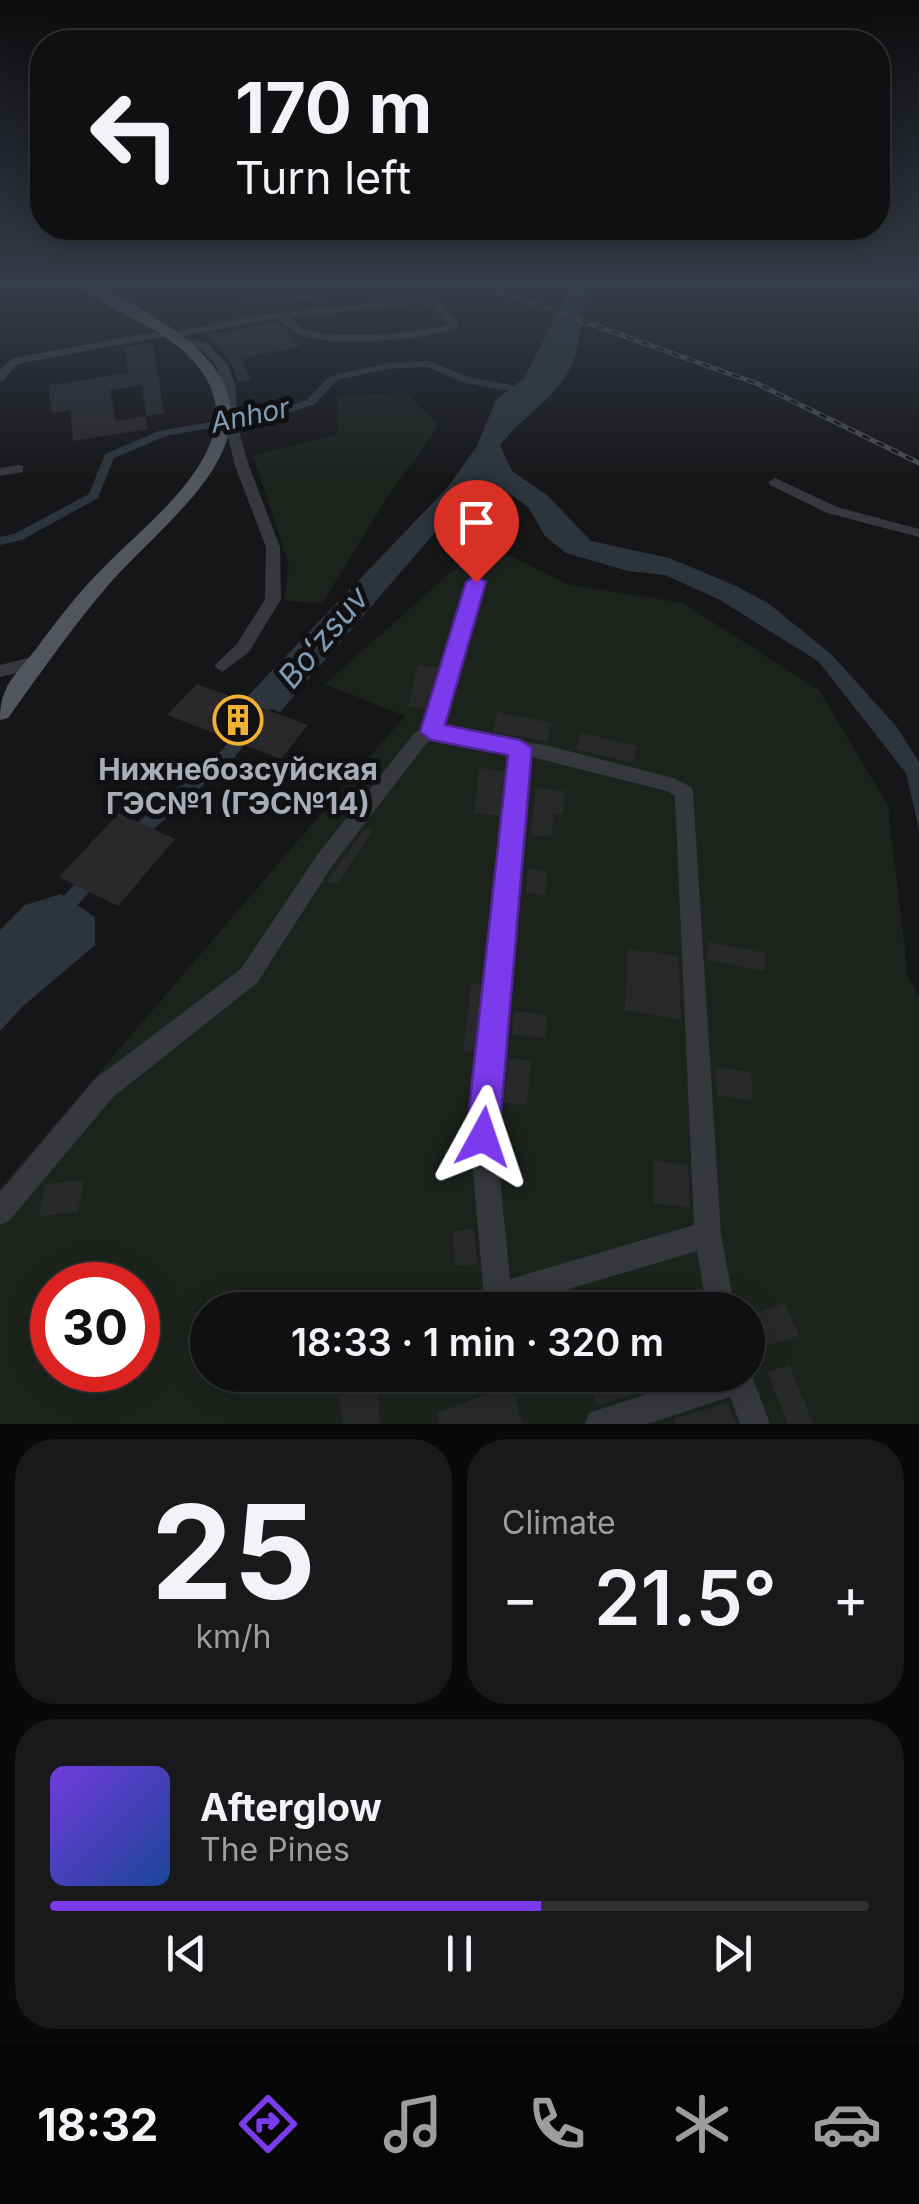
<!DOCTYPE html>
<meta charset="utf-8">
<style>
body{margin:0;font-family:Inter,sans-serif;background:#19191b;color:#f1f3f6;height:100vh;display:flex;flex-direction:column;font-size:38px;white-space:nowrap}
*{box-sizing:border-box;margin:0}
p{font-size:32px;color:#9c9d9f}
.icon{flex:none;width:55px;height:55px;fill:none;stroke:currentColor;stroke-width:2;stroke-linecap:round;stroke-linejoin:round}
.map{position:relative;height:1424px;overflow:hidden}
.sheet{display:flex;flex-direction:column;gap:15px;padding:15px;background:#09090a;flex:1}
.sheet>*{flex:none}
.guide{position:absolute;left:30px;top:30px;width:860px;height:210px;border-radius:40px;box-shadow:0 5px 25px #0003,0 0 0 2px #303032;background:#101012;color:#f1f3f6;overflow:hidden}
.speed{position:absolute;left:30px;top:1262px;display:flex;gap:20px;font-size:50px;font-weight:700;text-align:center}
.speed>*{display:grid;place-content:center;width:130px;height:130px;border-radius:50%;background:#101012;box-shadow:0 5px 25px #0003,0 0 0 2px #303032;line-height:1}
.speed .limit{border:15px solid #d22;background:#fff;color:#111}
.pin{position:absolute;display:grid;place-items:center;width:85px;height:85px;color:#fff;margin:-102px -42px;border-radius:50% 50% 50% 0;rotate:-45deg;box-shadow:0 0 10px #0007}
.pin .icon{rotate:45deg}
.me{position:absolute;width:110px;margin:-55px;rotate:5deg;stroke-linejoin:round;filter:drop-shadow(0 0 8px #0008)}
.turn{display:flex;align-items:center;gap:35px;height:210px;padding:0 40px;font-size:45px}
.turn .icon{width:130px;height:130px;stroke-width:2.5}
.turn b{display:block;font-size:70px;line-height:85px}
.big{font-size:75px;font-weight:600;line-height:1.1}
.sheet .tile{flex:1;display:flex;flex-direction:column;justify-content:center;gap:15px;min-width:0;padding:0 35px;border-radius:40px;background:#19191b}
.sheet .dial{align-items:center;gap:0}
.dial b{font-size:130px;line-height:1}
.song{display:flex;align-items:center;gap:30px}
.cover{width:120px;height:120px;border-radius:15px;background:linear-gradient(135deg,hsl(260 70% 55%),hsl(220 70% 35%))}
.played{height:10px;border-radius:5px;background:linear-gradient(90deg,#7c3aed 60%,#303032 60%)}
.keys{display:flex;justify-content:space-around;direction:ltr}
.heat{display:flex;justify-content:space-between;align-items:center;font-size:55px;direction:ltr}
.sheet .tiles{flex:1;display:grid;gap:15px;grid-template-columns:1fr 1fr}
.tile:last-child{grid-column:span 2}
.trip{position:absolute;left:190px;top:1292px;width:575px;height:100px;border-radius:50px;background:#101012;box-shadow:0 5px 25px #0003,0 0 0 2px #303032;font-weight:600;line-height:100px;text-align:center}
.tab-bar{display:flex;height:160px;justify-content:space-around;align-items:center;background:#060607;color:#9c9d9f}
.tab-bar .icon{width:70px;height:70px}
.tab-bar .on{color:#7c3aed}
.tab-bar b{font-size:45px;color:#f1f3f6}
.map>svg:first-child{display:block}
.green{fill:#1c231d;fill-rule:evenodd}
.water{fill:#2c353c}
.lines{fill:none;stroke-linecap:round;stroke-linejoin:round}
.canal{fill:#2c353c;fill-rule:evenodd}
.building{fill:#29292c}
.minor{fill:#37383d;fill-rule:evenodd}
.major{fill:#53555c;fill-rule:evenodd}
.rail-casing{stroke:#4a4c52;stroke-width:5}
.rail{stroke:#111113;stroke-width:2.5;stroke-dasharray:8;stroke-linecap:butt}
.route{fill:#7c3aed;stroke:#51269a;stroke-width:2.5}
.labels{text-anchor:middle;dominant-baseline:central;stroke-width:10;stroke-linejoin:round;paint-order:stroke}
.far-water-label{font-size:28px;font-style:italic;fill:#7f9bb3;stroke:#111113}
.poi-label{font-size:30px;font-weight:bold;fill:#a8adb8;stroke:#111113}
.water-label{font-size:32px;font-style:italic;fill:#7f9bb3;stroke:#111113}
</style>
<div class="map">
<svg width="919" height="1424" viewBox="0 0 919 1424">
<rect width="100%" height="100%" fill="#161618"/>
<g class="green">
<path d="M406 393 439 425 389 495 322 603 284 601 289 566 253 456 337 434V395Z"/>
<path d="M484 543 567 584 683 603 820 691 888 806 908 977 919 996V1424H0V1188L405 716 325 684ZM52 1285H138V1370H52ZM208 1310H748V1375H208Z"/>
</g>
<g class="water">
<path d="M573 283H592C581 309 582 336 573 361 560 397 522 416 500 445L512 471 548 496 591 541 669 558 736 586 768 603 832 655 896 726 919 762V829L906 773 818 661 720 600 665 575 628 571 566 553 545 536 528 507 498 486 476 485 280 712 245 699 447 488 477 446 496 400 524 378Z"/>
<path d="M61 894 95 917V945L22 1007 0 1031V930L25 905Z"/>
</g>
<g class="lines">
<g class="canal">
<path d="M428 361 471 378 528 388 533 391 528 394 465 383 427 367 388 369 337 380 315 404 279 416 166 436 114 458 98 498 22 540 0 545V537L14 534 89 494 105 454 159 431 273 411 307 400 330 376 388 363Z"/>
<path d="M276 686 283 691 281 695 235 757 138 843 132 845 126 843 124 838 126 833 223 749 271 687Z"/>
<path d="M94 868 100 870 103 875 100 880 65 919 59 921 53 919 50 913 53 907 88 870Z"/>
</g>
</g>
<g class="building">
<path d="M353 283H395V291L243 306 240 295Z"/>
<path d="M277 322 301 346 241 358 251 380 238 382 230 361 208 335Z"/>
<path d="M153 342 164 413 146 416 142 385 110 390 116 421 145 416 148 429 73 441 70 410 52 413 48 385 129 373 124 348Z"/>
<path d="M418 665 438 667 425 708 408 706Z"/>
<path d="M197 684 308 725 281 759 167 715Z"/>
<path d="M498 712 552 723 548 742 492 732Z"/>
<path d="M581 733 637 746 632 763 577 749Z"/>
<path d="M479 768 504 771 500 816 474 813Z"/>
<path d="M536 788 565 791 563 814 554 813 551 837 530 835Z"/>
<path d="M119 813 175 839 118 906 59 877Z"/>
<path d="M366 828 372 831 337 884 327 881Z"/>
<path d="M528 869 547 871 545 896 526 893Z"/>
<path d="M708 942 765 953V971L707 960Z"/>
<path d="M627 949 678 956 681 1019 625 1010Z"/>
<path d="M471 983 482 984 475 1052 463 1051Z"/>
<path d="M514 1011 547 1015 545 1038 512 1034Z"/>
<path d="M508 1058 531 1061 527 1105 504 1102Z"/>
<path d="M715 1067 751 1072 753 1100 717 1095Z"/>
<path d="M654 1160 688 1165 690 1208 654 1203Z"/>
<path d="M84 1180 78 1212 39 1216 45 1184Z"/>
<path d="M474 1229 477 1264 455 1266 453 1231Z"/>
<path d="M785 1303 799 1336 762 1347 749 1315Z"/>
<path d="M789 1365 813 1424H788L768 1372Z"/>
<path d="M588 1375H695L597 1406Z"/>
<path d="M375 1383 381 1424H343L339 1393Z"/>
<path d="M513 1385 522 1424H439L437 1413Z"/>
<path d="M728 1402 736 1424H675L674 1419Z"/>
</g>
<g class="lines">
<g class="minor">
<path d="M422 298 441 303 458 323V327C425 341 339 346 305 337 294 334 286 326 278 318L179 337 207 343 227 364 235 384 239 432 249 466 280 547 281 599 249 652 222 672 214 666 237 644 265 599 266 547 235 466 227 432 223 384 216 365 199 348 173 342 166 336 17 364 4 380 0 381V370L13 358 165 330 170 333 264 314ZM422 304 433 307 447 324C421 334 336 339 309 331 301 329 295 323 289 317Z"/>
<path d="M18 465 23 466V472L0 476V468Z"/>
<path d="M775 478 837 507 919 529V537L827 513 770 485 768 482Z"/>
<path d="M476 576 484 581 441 726 549 746 673 778 691 787 693 792 721 1234 735 1310H707L697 1251 498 1310 488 1306 484 1296 470 1137 510 753 434 738 425 745 332 866 257 983 113 1097 9 1221 0 1225V1192L95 1079 241 969 318 854 413 735 423 727 468 581ZM528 756 667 791 675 796 694 1225 510 1279 496 1137Z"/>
<path d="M37 656 45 662 43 666 0 677V665Z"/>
<path d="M748 1365 770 1424H740L730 1397 647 1424H585L589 1413 600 1409 707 1375H748Z"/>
</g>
<path class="major" d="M74 283C104 283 158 317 183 337 301 427 172 513 110 583 73 626 41 672 8 718L0 720C0 685 15 676 36 649 57 620 79 592 104 567 149 520 258 443 199 368 167 326 113 315 74 283Z"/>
<g class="rail-casing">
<path id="rail" d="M476 283 758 384 919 463"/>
</g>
<use href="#rail" class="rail"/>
</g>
<linearGradient id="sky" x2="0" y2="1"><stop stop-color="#0c0c0d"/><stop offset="0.59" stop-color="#363c48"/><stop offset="1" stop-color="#363c48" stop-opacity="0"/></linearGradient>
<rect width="919" height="483" fill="url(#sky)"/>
<path class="route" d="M476 575 486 582 445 725 520 740 532 748 499 1137 494 1149 483 1154 471 1149 466 1137 508 755 431 740 420 732 466 582Z"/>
<defs>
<g id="building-ring" transform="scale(2.5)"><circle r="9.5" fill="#111113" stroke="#f2b134" stroke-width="1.5"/><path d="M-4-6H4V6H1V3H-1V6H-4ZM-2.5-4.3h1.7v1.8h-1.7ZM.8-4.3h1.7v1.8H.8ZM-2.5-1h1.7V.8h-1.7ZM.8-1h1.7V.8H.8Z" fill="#f2b134"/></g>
</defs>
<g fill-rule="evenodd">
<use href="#building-ring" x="238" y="720"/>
</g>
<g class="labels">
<g class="far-water-label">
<text transform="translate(250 415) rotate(-12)">Anhor</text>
</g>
<g class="poi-label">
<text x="238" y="769">Нижнебозсуйская<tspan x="238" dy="34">ГЭС№1 (ГЭС№14)</tspan></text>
</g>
<g class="water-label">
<text transform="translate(323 637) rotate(-50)">Boʻzsuv</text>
</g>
</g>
</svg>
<div class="speed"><div class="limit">30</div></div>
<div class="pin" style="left:476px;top:582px;background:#d93025"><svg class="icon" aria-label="arrive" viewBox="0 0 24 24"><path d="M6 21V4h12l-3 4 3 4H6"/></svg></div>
<svg class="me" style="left:483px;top:1137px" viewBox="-20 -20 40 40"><path d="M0-17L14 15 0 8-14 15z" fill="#7c3aed" stroke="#fff" stroke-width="4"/></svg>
<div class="trip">18:33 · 1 min · 320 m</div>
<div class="guide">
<div class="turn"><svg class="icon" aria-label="left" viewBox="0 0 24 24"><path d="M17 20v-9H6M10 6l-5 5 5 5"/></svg><div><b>170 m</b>Turn left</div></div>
</div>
</div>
<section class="sheet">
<div class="tiles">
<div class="tile dial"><b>25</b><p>km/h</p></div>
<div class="tile"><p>Climate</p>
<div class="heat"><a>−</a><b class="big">21.5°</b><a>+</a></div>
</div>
<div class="tile">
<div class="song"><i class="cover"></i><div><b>Afterglow</b><p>The Pines</p></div></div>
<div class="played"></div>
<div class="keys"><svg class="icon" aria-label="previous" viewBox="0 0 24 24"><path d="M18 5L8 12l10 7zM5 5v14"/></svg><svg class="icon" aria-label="pause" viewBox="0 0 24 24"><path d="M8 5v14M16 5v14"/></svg><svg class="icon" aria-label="next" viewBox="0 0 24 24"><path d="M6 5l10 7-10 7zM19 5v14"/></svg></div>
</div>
</div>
</section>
<nav class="tab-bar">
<b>18:32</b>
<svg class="icon on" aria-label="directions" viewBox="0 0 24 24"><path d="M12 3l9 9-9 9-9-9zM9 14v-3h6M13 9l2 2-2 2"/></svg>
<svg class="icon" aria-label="music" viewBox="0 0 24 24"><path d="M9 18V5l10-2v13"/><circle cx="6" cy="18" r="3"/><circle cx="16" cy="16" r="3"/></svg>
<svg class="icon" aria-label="phone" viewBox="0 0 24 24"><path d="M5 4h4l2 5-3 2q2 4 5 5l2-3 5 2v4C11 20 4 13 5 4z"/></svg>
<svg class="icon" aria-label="climate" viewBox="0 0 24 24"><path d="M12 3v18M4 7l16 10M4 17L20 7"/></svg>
<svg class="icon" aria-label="car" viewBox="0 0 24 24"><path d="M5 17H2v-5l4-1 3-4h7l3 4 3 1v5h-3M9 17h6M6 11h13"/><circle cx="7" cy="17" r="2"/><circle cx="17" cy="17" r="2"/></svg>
</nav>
